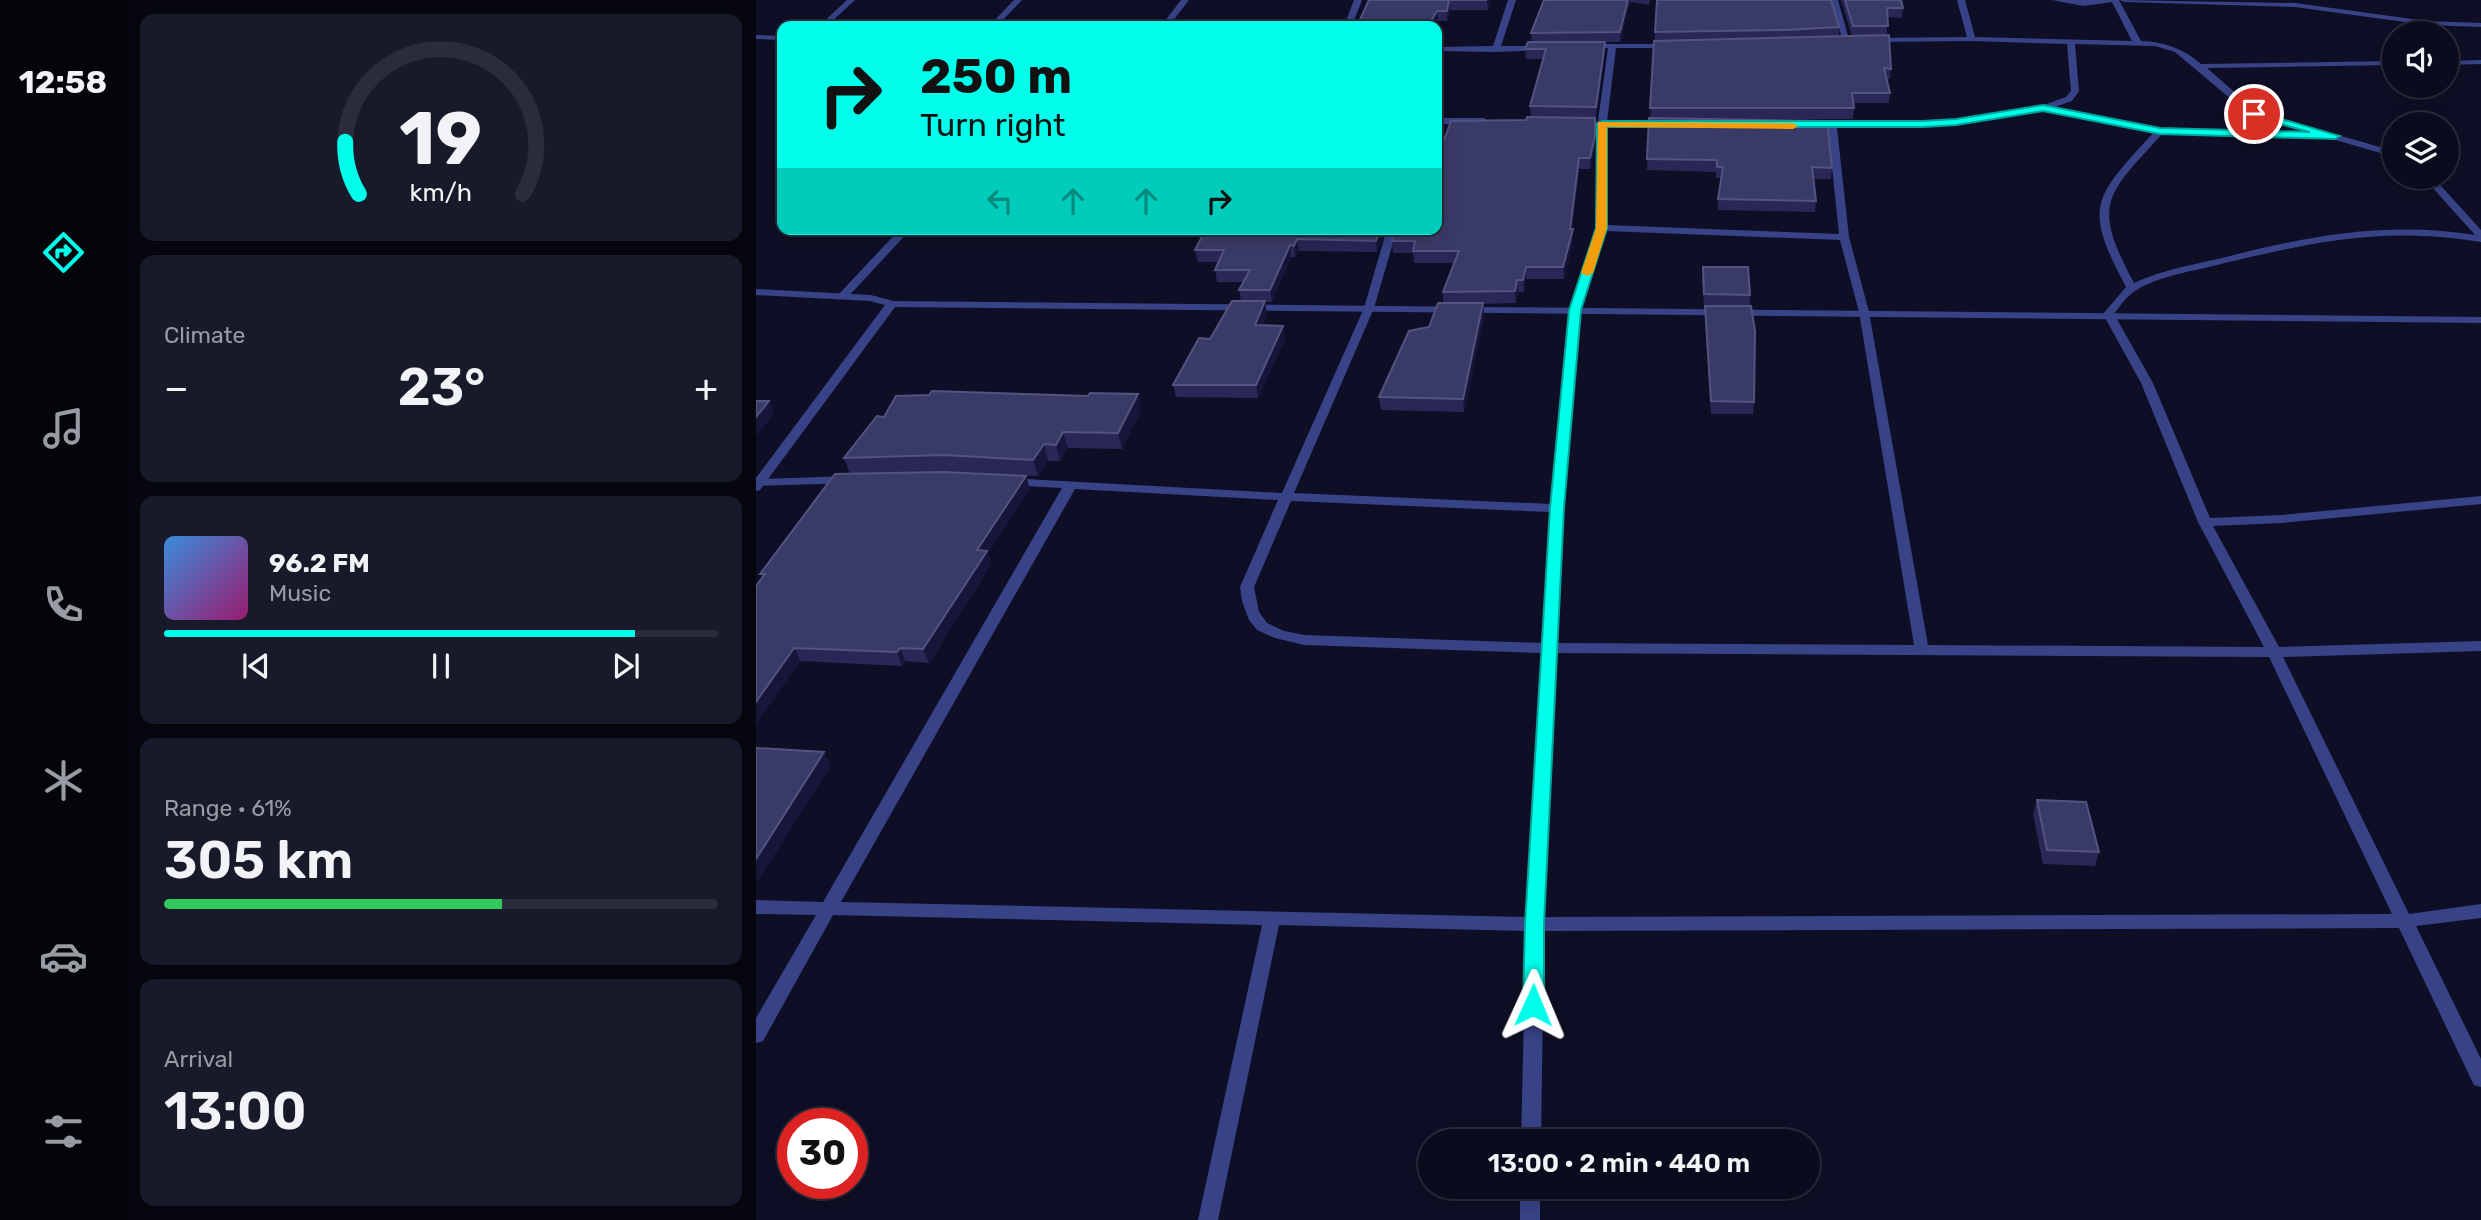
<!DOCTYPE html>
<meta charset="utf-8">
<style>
body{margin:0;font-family:Rubik,sans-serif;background:#181929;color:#f1f3f6;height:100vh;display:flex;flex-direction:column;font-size:26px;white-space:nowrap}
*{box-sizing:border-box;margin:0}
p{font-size:23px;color:#999ba3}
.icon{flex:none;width:38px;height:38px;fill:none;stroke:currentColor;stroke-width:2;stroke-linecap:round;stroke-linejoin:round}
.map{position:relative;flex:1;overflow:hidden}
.panel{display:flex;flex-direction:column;gap:14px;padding:14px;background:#06060f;width:630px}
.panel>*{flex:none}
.hud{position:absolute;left:21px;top:21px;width:665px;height:214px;border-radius:14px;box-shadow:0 4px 18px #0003,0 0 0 2px #2a2b3b;background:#00ffeb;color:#111;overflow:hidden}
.tools{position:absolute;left:1626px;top:21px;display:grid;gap:14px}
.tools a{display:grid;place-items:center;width:77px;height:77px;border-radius:50%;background:#0a0b1c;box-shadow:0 4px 18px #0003,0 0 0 2px #2a2b3b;font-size:35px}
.speed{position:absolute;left:21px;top:1108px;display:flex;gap:14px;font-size:35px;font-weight:700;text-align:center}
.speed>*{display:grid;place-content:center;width:91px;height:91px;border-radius:50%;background:#0a0b1c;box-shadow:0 4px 18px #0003,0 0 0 2px #2a2b3b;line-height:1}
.speed .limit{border:10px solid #d22;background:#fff;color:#111}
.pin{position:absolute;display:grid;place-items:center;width:60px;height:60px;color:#fff;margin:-30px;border:4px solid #fff;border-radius:50%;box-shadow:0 2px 7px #0007}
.me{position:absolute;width:77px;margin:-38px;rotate:1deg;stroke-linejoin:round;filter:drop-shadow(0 0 5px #0008)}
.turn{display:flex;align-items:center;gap:24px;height:147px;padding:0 28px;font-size:32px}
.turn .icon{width:91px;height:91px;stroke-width:2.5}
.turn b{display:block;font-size:49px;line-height:60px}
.lanes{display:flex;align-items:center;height:66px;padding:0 28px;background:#0003;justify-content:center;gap:35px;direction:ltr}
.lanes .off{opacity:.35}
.big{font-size:52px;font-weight:600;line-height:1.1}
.panel .widget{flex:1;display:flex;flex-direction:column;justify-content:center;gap:10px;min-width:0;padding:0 24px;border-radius:14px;background:#181929}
.panel .dial{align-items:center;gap:0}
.dial svg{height:182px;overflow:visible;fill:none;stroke:#2a2b3b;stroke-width:7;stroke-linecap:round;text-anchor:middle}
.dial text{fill:#f1f3f6;stroke:none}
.song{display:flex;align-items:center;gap:21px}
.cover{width:84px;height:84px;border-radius:10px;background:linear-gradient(135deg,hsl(210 70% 55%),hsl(320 70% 35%))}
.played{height:7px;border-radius:4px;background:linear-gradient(90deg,#00ffeb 85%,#2a2b3b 85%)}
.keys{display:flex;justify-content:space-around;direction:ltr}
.heat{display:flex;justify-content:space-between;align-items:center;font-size:38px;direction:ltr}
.charge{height:10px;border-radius:5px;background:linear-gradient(90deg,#34c759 61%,#2a2b3b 0)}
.trip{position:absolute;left:662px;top:1129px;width:402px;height:70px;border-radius:35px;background:#0a0b1c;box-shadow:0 4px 18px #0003,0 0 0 2px #2a2b3b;font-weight:600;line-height:70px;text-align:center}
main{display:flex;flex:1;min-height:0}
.menu{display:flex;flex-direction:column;width:126px;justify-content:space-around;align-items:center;background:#04040b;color:#999ba3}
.menu .icon{width:49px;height:49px}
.menu .active{color:#00ffeb}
.menu b{font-size:32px;color:#f1f3f6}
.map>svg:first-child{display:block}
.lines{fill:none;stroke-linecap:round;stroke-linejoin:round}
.minor{fill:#384387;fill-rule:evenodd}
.tertiary{fill:#384387;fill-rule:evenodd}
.wall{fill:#282755}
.shaded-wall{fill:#16163a}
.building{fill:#3a3a67;stroke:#52537f;stroke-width:2}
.route{fill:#00ffeb;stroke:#00a699;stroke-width:2}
.slow{fill:#f59e0b}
</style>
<main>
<nav class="menu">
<b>12:58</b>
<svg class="icon active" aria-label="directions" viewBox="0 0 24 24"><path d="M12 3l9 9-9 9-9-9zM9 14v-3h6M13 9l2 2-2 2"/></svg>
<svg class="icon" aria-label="music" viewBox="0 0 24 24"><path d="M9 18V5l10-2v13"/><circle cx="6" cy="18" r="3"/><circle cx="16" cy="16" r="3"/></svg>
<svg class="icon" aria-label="phone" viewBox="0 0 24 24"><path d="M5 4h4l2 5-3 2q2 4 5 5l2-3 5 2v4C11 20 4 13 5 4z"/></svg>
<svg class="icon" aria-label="climate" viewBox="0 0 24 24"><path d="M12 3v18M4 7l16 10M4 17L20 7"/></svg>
<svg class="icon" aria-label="car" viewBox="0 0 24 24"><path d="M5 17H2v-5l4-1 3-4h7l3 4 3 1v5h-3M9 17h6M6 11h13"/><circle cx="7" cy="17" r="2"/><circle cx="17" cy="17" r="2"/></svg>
<svg class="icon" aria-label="filters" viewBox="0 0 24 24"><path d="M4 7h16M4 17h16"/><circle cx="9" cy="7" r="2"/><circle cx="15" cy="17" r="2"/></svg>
</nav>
<section class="panel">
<div class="widget dial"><svg viewBox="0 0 100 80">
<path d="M14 69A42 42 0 1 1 86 69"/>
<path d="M14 69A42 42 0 0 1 8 46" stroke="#00ffeb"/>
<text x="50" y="56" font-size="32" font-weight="700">19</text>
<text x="50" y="72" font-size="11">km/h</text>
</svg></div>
<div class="widget"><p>Climate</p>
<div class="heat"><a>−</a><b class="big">23°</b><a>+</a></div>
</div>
<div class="widget">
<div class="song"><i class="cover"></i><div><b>96.2 FM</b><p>Music</p></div></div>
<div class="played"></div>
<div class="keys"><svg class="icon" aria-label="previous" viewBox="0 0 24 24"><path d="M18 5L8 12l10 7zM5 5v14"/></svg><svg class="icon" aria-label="pause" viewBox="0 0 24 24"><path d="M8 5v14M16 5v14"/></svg><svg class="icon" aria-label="next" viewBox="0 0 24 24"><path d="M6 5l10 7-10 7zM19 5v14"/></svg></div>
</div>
<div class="widget"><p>Range · 61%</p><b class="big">305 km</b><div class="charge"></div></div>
<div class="widget"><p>Arrival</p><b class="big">13:00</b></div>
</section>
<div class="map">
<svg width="1725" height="1220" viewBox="0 0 1725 1220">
<rect width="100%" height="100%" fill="#0e0f26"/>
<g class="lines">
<g class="minor">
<path d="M91 0H99L71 26H63Z"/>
<path d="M258 0H266L241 26H233Z"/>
<path d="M425 0H433L413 26H405Z"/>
<path d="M598 0H606L596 26H588Z"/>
<path d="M752 0H760L745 46H791V50L740 52 681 51V47L737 46Z"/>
<path d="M1074 0H1082L1094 43 1087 41Z"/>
<path d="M1201 0H1209L1219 37 1376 41 1356 2 1327 6 1296 0H1363L1385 41C1408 42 1427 48 1445 64L1638 61V65L1451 68 1501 112 1638 151V157L1559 134V138L1556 139 1406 134C1350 196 1335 203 1378 283 1406 270 1436 265 1466 258 1552 236 1629 221 1719 235L1667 177H1677L1725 230V242C1625 226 1557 242 1461 265 1434 272 1402 276 1379 291 1370 297 1364 306 1358 314L1397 383 1454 518 1526 515 1725 496V504L1526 523 1457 526 1523 647 1725 641V651L1527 657 1653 914 1725 904V918L1660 926 1725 1059V1087L1718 1085 1643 928 788 931 785 1141H765L770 931 523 925 462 1220H442L506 925 77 915 7 1041 0 1043V1018L60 915 0 914V900L67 902 306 488 253 485 247 481 249 478 526 493 608 308 631 229H641L618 308 538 493 795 504 814 310 841 228 842 127 835 124 842 121 852 48H844V44H917L921 46 917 48H860L851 122H910L914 125 910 128 850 127 851 225 1083 234 1072 128 1053 129 1049 126 1050 124 1200 119 1285 106 1310 97 1315 91 1311 44 1216 41 1116 42 1112 40 1116 38 1211 37ZM1319 44 1399 46 1419 52 1495 116 1556 133 1404 128 1296 108 1316 101 1323 91ZM1285 111 1398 132C1338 198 1326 205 1370 287L1347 314 1385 383 1442 522 1508 647 1172 645 1113 312 1093 237 1081 128 1200 125ZM850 231 1084 240 1103 312 1158 645 801 643 807 508 824 310ZM319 489 522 500 484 587 486 601 493 620 501 630 519 638 548 645 786 653 771 917 85 902ZM535 501 794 512 787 643 548 635 528 631 511 623 503 612 498 587ZM801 653 1513 657 1636 914 788 917Z"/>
<path d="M1364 0 1539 3 1671 21 1725 23V27L1671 25 1539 7 1368 2Z"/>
<path d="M0 35 26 36V40L0 39Z"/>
<path d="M1725 60V64L1690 65V61Z"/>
<path d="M681 118H728L732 121 728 124H681Z"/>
<path d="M144 229H155L91 298H83V294Z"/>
<path d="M92 476 96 477 98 480 96 483 0 486V480L3 479Z"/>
<rect x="764" y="1186" width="20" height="34"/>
</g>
<path class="tertiary" d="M0 289 115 295 137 301 1725 317V323L139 307 4 490 0 491V478L129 305 114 301 0 295Z"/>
</g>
<g class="wall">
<path d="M613 0H735L732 10H694L691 21H682Z"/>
<path d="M788 0H894L893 5 874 2 864 42H849V52L840 117H775L774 106 787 59H770L769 49 776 42 775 33Z"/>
<path d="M1085 0H1145L1147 8 1146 18 1131 17V35L1135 69 1134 79H1130L1134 93 1133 103H1098V108L1097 119H929L1076 168 1075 179H1058L1060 201 1059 212 962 210V199L966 178H960V172L891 170 899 32 1083 27V37L1096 36Z"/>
<path d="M839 147 834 169H823L816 229 817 240 808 279H770L768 292H762L760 303 727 304 728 316 708 412 625 410 623 397 673 327 687 303V292L698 263H658L657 253H637L636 241Z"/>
<path d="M450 229H630L621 252 543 251 539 257H535L516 302H509L511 313 506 326H527L529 339 502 398 420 397 417 385 485 301 483 290 487 282H461L459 270 462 262H442L439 250Z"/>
<path d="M947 267 994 295V306L998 402 997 414H955L949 318V307H948L946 279Z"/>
<path d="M385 410 366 449 312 448 304 461H292L282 476 193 471 274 489 232 553 235 564 173 663 149 661 146 666 44 661 4 574 94 474 88 458 128 417Z"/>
<path d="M1281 800 1343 852 1339 866 1287 864 1277 814Z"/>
</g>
<g class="shaded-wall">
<path d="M693 0 694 10 691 21V11Z"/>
<path d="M731 0H735L732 10Z"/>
<path d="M872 0H874V2L864 42V32Z"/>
<path d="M681 11 682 21 679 26H672Z"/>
<path d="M849 42V52L840 117V107Z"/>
<path d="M839 118V147L834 169V158Z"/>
<path d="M823 158V169L815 236 817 229V240L808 279 807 267Z"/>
<path d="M624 229H630L621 252 620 241Z"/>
<path d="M541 239 543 251 539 257 538 246Z"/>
<path d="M534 245 535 257 516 302 514 290Z"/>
<path d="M770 267V279L768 292 767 280Z"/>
<path d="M761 280 762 292 760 303 759 291Z"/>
<path d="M509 301 511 313 501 338 499 325Z"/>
<path d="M727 303 728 316 708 412 707 399Z"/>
<path d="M527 326 529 339 502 398 500 385Z"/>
<path d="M382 394 385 410 366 449 362 433Z"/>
<path d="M13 401 18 414 0 436V417Z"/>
<path d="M307 432 312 448 304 461 300 445Z"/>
<path d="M288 444 292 461 282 476 277 460Z"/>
<path d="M270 476 274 489 232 553 235 564 173 663 167 649 221 550Z"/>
<path d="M38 648 44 661 0 725V702Z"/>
<path d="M144 648 149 661 146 666 141 652Z"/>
<path d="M68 752 75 766 0 884V859Z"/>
</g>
<g class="building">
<path d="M613 0H731H693L691 11H681L672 26H601Z"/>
<path d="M788 0H872L864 32 775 33Z"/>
<path d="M901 0H1075L1083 27 1029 30 899 32Z"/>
<path d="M1089 0H1145L1147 8H1131L1132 26H1097Z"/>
<path d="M1133 35 1135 69 1128 68 1134 93H1096L1098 108H894L898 41Z"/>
<path d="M772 42H849L840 107 774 106 790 49H769Z"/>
<path d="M771 117 839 118V136L834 158H823L814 229H817L807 267H770L767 280H761L759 291 687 292 703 251H657L659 241H636L639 229H681V159L695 121 770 120Z"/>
<path d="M893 118 1071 121 1076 168 1056 167 1060 201 962 199 967 167H961V160L891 159Z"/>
<path d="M450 229H624L620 241 541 239 538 246 534 245 514 290H483L494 270H459L468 250H439Z"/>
<path d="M947 267H992L994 295 948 294Z"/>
<path d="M476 301H509L499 325 527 326 500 385H417L443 338 454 339Z"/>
<path d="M682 303H727L707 399 623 397 653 331 673 327Z"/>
<path d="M949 306H995L999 331 998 402 955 401Z"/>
<path d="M176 391 332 396 334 393 382 394 362 433 307 432 300 445 288 444 277 460 188 455 88 458 121 416 128 417 140 396 173 395Z"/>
<path d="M0 401H13L0 417Z"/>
<path d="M189 472 270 476 221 550 231 551 167 649 144 648 141 652 38 648 0 702V586L9 574H4L79 474Z"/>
<path d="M0 748 68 752 0 859Z"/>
<path d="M1281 800 1330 802 1343 852 1291 850Z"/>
</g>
<path class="route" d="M1287 105 1404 128 1554 132 1494 116V112L1498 111 1584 136 1579 139 1404 134 1287 111 1200 125 1167 127H851V228L825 310 808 508 788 924V1005L784 1011 777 1014 770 1011 767 1005 769 924 794 508 813 310 840 228 841 124 846 121H1167L1200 119Z"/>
<path class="slow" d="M842 122 1037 123 1042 126 1037 129 851 127V228L837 273 831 276 825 273 840 228Z"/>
</svg>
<div class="tools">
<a><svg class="icon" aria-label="sound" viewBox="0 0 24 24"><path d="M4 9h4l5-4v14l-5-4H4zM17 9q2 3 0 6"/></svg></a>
<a><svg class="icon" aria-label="layers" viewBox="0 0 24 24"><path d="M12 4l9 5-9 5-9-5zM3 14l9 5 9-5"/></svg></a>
</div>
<div class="speed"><div class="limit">30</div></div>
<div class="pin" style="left:1498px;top:114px;background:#d93025"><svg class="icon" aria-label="arrive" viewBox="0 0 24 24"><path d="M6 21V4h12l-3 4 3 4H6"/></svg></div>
<svg class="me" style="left:777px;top:1005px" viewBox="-20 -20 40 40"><path d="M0-17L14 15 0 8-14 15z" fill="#00ffeb" stroke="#fff" stroke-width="4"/></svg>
<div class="trip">13:00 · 2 min · 440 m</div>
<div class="hud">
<div class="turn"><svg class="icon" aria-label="right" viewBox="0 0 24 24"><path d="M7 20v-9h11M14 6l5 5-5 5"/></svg><div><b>250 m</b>Turn right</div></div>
<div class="lanes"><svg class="icon off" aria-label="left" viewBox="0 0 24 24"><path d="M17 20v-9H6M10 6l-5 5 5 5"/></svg><svg class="icon off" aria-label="ahead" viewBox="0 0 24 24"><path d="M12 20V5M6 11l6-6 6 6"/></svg><svg class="icon off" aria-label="ahead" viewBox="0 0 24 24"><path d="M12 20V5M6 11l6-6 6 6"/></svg><svg class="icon" aria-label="right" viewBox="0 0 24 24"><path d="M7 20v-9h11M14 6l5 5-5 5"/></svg></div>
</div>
</div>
</main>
